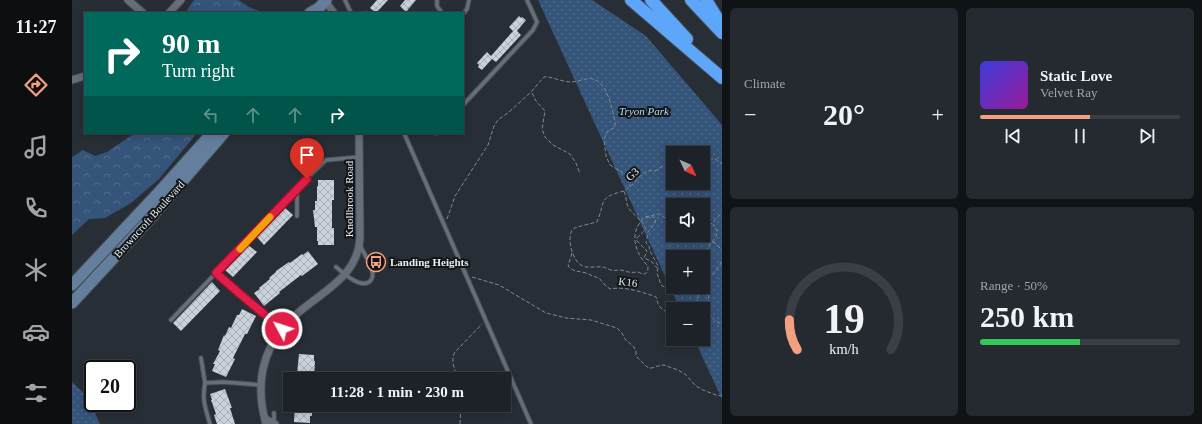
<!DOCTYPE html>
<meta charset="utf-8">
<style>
body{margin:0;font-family:Georgia,serif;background:#252a30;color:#f1f3f6;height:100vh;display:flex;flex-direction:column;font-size:15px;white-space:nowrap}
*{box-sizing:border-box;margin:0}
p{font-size:13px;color:#a0a4a8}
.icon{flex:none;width:22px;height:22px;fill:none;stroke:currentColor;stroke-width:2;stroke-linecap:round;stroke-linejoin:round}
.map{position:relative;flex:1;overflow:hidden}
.panel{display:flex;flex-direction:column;gap:8px;padding:8px;background:#101316;width:480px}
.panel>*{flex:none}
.hud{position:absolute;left:12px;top:12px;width:380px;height:122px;border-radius:0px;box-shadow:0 2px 10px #0003,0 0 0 1px #3b3f45;background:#00695c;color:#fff;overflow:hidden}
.needle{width:26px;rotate:134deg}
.controls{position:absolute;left:594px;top:146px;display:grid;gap:8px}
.controls a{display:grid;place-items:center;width:44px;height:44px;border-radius:0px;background:#1d2228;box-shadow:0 2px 10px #0003,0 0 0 1px #3b3f45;font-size:20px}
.speed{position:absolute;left:12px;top:360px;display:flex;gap:8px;font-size:20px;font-weight:700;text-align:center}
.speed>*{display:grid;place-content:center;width:52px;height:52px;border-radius:50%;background:#1d2228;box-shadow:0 2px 10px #0003,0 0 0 1px #3b3f45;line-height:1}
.speed .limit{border:2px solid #111;border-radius:6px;background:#fff;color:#111}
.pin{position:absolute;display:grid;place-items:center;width:34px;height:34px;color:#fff;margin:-41px -17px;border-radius:50% 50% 50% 0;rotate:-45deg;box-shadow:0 0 4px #0007}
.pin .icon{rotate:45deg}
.me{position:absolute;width:44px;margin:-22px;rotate:310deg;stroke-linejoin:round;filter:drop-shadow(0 0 3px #0008)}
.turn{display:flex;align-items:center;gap:14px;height:84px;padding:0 12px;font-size:18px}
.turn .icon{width:52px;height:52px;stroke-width:2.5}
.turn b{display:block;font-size:28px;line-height:34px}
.lanes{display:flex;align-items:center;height:38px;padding:0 12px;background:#0003;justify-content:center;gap:20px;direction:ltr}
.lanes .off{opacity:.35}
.big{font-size:30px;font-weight:800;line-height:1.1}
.panel .card{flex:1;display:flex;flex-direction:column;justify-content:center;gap:6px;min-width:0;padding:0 14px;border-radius:6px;background:#252a30}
.panel .dial{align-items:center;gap:0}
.dial svg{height:104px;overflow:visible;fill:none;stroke:#3b3f45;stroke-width:7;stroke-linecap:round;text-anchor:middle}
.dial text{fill:#f1f3f6;stroke:none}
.song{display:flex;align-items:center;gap:12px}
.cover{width:48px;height:48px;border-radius:6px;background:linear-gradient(135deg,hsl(240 70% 55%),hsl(300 70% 35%))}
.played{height:4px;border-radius:2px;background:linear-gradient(90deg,#f2a07f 55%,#3b3f45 55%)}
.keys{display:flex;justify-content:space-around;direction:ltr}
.heat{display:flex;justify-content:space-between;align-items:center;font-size:22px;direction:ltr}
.charge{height:6px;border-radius:3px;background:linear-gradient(90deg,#34c759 50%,#3b3f45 0)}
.panel .tiles{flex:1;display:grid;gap:8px;grid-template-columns:repeat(2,1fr)}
.trip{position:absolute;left:211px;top:372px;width:228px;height:40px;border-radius:0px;background:#1d2228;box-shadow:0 2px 10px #0003,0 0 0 1px #3b3f45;font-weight:800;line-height:40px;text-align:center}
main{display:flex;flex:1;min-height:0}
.menu{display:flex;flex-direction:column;width:72px;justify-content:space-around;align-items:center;background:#0c0e10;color:#a0a4a8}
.menu .icon{width:28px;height:28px}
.menu .current{color:#f2a07f}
.menu b{font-size:18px;color:#f1f3f6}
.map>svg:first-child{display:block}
.forest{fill:url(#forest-crowns)}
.park{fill:url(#park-dots);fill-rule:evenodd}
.building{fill:url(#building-cross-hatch)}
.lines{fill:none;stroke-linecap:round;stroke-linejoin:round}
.lane-casing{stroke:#444a50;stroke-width:5.5}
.street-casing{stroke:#444a50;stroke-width:9}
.secondary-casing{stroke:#444a50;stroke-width:13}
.highway-casing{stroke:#444a50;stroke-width:14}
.path{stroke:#82888f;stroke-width:1;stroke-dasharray:4 2;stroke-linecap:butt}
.lane{stroke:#666e77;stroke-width:3.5}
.street{stroke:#666e77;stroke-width:7}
.secondary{stroke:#647f9e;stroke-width:11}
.highway{stroke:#5ea6f9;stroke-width:12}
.route-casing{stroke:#92132f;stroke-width:10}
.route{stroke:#e11d48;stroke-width:7}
.slow{stroke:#f59e0b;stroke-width:7}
.labels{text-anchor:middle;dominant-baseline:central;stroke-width:4;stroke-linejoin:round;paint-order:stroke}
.park-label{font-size:11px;font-style:italic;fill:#c0d8f4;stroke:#131619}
.street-label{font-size:11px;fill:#e9eef3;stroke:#131619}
.poi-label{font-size:11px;font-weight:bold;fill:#e9eef3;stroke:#131619;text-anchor:start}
</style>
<main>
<nav class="menu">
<b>11:27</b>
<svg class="icon current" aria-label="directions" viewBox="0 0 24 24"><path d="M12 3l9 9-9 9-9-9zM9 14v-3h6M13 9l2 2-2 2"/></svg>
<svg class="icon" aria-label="music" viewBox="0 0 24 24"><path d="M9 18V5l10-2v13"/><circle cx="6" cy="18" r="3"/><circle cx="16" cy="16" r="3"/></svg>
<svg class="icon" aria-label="phone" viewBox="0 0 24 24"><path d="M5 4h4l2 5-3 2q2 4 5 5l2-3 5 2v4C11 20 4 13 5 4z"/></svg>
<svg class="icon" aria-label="climate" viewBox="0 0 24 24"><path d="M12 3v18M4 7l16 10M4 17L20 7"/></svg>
<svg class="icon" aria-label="car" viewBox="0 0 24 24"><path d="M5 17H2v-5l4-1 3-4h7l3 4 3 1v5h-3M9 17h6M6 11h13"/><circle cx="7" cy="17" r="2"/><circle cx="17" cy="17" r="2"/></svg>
<svg class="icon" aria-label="filters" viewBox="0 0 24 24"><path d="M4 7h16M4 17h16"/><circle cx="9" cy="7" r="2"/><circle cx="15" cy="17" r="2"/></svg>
</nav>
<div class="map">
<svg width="650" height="424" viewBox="0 0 650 424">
<defs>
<pattern id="forest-crowns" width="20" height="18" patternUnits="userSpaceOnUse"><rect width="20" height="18" fill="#34547a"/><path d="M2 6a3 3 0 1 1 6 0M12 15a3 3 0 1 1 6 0" fill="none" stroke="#516d8d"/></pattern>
<pattern id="park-dots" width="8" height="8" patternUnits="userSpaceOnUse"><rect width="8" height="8" fill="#34547a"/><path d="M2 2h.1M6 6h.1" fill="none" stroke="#516d8d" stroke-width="1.8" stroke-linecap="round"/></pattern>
<pattern id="building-cross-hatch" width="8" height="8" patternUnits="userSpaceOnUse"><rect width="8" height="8" fill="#c9d1db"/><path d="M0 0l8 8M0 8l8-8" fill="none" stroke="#a8aeb6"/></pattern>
</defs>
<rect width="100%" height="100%" fill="#272e36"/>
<g class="forest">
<path d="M122 0H166L179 8 193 13H113Z"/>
<path d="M63 133H125L87 179 59 203 33 218 17 219 0 235V157L11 150 23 156 35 152Z"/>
</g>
<g class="park">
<path d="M466 0H520L574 36 650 125V399L622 339H631V309H608ZM601 153H631V183H601ZM601 205H631V235H601ZM601 257H631V287H601Z"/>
<path d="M0 382 16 397 28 424H0Z"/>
</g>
<g class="building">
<path d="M305 0H316L304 13 298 8Z"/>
<path d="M333 0H344L334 12 328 6Z"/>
<path d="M447 16 449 18 450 17 454 20 445 31 449 35 424 62 420 59 410 70 406 67 407 65 405 63 415 52 419 56 441 31 437 27Z"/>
<path d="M246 180H262V200H260V228H262V245H246V241H245V227H243L241 210H243V201H245V186H246Z"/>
<path d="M212 207 221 215 192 245 184 236Z"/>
<path d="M176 245 185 252 161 277 153 270Z"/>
<path d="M236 251 246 264 230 276 229 275 207 292 208 293 192 306 182 293 188 289 187 288 198 279 197 278 204 272V271L217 262 218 263 230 254 231 255Z"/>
<path d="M140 282 148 291 109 331 101 323Z"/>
<path d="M170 309 184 316 175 334H173L161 358 163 359 154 377 140 371 143 364H141L148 351 146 350 152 335 153 336 157 327 159 328 165 315H167Z"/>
<path d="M227 354 242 355V361H243L242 379H227V374H225Z"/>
<path d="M153 389 160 408H158L163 424H145L142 415 144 414 139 400H140L138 394Z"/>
<path d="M223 405H239V409H240V416H238V423L222 422Z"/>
</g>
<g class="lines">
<g class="lane-casing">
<g id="lane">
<path d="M273 0 279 13"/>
<path d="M365 0V6L370 13"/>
<path d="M293 13H294"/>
<path d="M391 14 395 9 397 0"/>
<path d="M391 105 461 30 465 22 455 0"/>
<path d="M332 133 459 424"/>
<path d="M364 133H365"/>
<path d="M225 216V188"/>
<path d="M264 267C271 273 291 291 299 280 301 277 301 274 300 271 298 262 292 254 288 245"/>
<path d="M145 273 168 294 218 336"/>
<path d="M99 320 225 188 254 160 288 157"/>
<path d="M129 358 133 383 151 382 189 385"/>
<path d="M133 383C130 400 133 407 138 424"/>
<path d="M201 423 202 419V413"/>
</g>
</g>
<g class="street-casing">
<g id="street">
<path d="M56 0 71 13"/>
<path d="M253 1 262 13"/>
<path d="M97 13 109 0"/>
<path d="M0 80 13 76"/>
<path d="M193 419 203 424"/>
<path d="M194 424C182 381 191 343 226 313 251 291 286 276 288 238L287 133"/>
</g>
</g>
<g class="secondary-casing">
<g id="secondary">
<path d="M238 13 247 8 254 0"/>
<path d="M0 285 88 191 140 133"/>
<path d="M0 303 76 221 152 133"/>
</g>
</g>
<g class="highway-casing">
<g id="highway">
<path d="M559 0 650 78"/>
<path d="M579 0 615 39"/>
<path d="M619 0 650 33"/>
<path d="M634 0 647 21"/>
</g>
</g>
<g class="path">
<path d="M460 93 464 101 473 111 470 129 473 137 481 145 498 154 504 163 508 174"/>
<path d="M631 159H643L650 164"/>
<path d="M552 191C525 198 534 201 525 222 521 223 503 227 501 229 494 236 500 260 509 265 515 269 523 266 530 267 533 267 535 269 539 270 542 271 544 270 548 270 551 270 554 272 557 272 560 273 563 272 566 272 568 273 570 274 572 274 576 273 576 270 576 266 565 256 558 237 567 224 569 221 570 219 573 218 576 217 580 217 582 217L584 219 583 223 576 232 574 243 577 246 578 251 585 264 586 268 585 273 589 285 594 288 602 287"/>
<path d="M573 217 587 214 601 223"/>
<path d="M375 219 383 196 416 145 422 126 426 120 437 112 459 92 472 77C479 76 490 82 499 82 506 82 515 77 521 79 536 83 540 109 543 122V127L535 132 532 140 534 156 538 165 555 175 558 187"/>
<path d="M568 220C563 215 557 211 555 204 554 199 554 196 552 191 555 189 559 186 562 183 569 176 572 169 583 171L589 167 601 163"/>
<path d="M569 221C578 230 571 231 565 238V241L575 251 572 258 579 261 585 268"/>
<path d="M631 227C643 225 642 218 650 214"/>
<path d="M640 242 644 237 645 231 641 224"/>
<path d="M500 253 496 266C501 272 507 271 514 273 519 275 522 277 527 278L532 284 538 289C554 286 568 292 582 296L585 298C585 307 592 312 601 314"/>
<path d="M631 257C635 252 636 245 640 242L643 243 650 250"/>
<path d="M400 277 427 285 474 313 494 318 519 320 545 328 550 333 553 339 562 347 564 351V356L574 366 577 368H580L586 366 592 365 606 370 613 374 624 386 631 390 644 395 650 396"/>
<path d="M633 284 648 265 650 260"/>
<path d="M631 285H633C642 298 629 317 650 324"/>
<path d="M620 309C627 300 625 296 629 287"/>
<path d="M386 379C383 370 378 361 383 352L410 324"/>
<path d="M388 424 389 405"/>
</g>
<use href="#lane" class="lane"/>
<use href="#street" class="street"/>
<use href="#secondary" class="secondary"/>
<use href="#highway" class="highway"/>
</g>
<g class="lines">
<g class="route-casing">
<path id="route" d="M210 329 168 294 144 273 235 179"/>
</g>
<use href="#route" class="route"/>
<path class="slow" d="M168 249 198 217"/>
</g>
<defs>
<g id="bus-ring" transform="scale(1)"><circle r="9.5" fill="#131619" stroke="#f2a07f" stroke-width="1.5"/><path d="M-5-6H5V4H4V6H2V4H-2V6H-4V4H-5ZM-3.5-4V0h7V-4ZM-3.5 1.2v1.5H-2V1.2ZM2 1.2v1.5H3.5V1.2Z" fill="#f2a07f"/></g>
</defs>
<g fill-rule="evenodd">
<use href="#bus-ring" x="304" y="262"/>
</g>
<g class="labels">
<g class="park-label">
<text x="572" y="111">Tryon Park</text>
</g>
<g class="street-label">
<text transform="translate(560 174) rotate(-44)">G3</text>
<text transform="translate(277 199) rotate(-90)">Knollbrook Road</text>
<text transform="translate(77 219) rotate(-48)">Browncroft Boulevard</text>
<text transform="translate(556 282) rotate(7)">K16</text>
</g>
<g class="poi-label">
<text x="318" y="262">Landing Heights</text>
</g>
</g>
</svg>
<div class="controls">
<a><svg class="needle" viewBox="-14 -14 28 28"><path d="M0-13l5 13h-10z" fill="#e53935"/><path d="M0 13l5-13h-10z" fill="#a0a4a8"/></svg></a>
<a><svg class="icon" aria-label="sound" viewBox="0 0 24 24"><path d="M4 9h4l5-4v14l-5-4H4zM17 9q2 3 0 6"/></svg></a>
<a>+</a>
<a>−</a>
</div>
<div class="speed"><div class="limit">20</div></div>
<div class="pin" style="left:235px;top:179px;background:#d93025"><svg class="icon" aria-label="arrive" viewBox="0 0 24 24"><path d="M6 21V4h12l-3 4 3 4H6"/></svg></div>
<svg class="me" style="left:210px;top:329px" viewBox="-20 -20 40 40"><circle r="17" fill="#e11d48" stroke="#fff" stroke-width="3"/><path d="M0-11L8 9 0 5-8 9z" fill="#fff"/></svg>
<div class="trip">11:28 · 1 min · 230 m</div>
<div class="hud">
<div class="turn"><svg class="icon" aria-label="right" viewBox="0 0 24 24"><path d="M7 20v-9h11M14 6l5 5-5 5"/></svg><div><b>90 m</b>Turn right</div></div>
<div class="lanes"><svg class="icon off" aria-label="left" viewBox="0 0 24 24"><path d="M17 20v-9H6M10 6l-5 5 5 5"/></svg><svg class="icon off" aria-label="ahead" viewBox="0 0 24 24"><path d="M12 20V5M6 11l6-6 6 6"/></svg><svg class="icon off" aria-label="ahead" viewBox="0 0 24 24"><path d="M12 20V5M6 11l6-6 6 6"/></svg><svg class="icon" aria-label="right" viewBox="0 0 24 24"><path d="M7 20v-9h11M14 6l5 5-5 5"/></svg></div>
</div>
</div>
<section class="panel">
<div class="tiles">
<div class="card"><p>Climate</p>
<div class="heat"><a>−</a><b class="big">20°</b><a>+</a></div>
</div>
<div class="card">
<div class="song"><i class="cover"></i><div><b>Static Love</b><p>Velvet Ray</p></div></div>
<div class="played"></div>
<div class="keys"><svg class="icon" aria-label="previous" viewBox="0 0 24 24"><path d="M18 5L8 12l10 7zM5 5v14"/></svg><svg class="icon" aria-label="pause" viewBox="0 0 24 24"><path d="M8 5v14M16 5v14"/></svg><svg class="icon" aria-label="next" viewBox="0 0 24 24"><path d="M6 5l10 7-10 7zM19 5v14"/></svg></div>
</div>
<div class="card dial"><svg viewBox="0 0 100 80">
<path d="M14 69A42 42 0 1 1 86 69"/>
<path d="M14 69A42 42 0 0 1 8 46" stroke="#f2a07f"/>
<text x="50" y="56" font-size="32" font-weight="700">19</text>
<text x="50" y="72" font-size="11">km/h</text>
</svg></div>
<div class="card"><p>Range · 50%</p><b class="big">250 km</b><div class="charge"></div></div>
</div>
</section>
</main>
